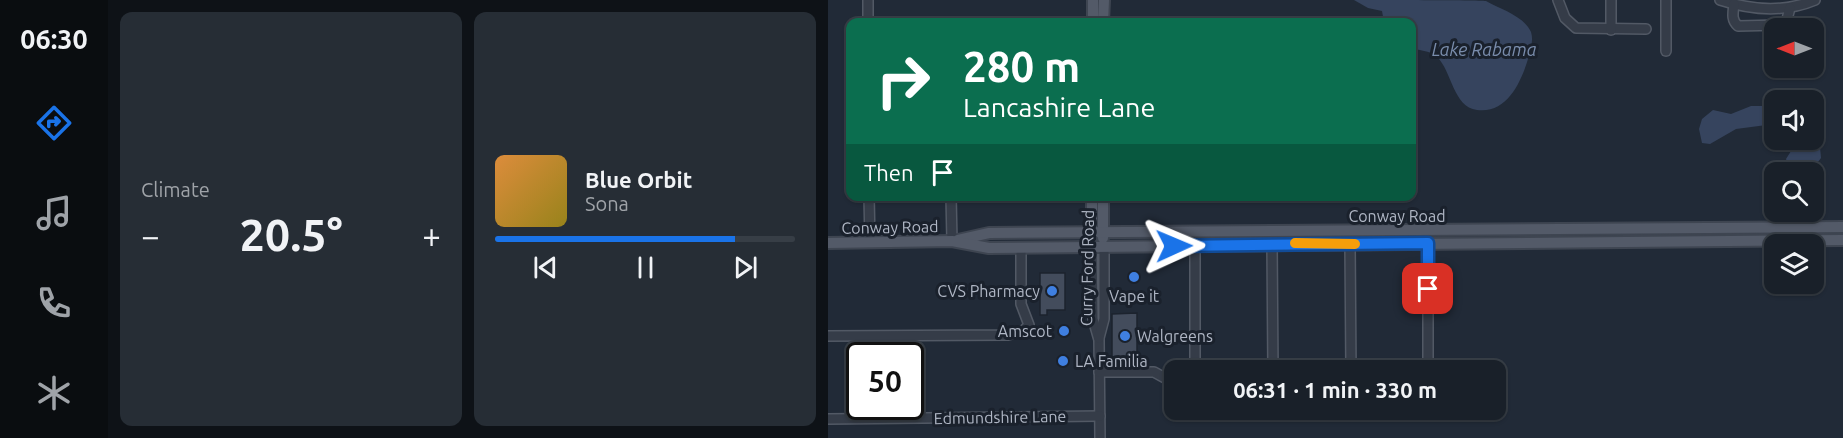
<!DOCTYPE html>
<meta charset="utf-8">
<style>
body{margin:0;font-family:Ubuntu,sans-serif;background:#262d35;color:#f1f3f6;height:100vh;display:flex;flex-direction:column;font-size:22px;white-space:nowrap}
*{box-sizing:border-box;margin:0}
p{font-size:20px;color:#9fa3a8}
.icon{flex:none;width:33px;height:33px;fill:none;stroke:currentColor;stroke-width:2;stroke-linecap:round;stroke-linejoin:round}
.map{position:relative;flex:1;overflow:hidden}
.panel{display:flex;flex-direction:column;gap:12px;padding:12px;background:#0e1217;width:720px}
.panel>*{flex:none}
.banner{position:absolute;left:18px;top:18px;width:570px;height:183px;border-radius:12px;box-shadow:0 2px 4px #0004,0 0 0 2px #373e46;background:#0b6e4f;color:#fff;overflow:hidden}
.needle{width:39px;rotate:270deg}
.tools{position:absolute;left:936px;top:18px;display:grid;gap:12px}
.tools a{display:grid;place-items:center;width:60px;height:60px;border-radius:12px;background:#192029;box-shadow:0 2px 4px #0004,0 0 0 2px #373e46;font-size:30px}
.speed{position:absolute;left:18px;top:342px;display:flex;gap:12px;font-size:30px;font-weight:700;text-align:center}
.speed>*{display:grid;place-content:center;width:78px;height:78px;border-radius:50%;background:#192029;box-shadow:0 2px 4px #0004,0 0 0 2px #373e46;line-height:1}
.speed .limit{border:3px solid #111;border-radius:9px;background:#fff;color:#111}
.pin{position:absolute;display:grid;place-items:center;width:51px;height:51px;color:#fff;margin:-26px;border-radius:12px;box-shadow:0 3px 9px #0006}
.me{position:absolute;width:66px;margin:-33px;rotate:89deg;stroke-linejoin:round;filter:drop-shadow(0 0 4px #0008)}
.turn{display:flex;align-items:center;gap:21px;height:126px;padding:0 18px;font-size:27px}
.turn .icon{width:78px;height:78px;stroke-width:2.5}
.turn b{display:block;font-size:42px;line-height:51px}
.then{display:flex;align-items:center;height:57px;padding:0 18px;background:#0003;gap:12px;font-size:22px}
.big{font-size:45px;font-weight:700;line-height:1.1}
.panel .widget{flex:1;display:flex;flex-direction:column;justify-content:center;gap:9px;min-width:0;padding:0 21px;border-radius:12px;background:#262d35}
.song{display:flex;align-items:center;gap:18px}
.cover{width:72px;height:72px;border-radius:9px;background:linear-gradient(135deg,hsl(30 70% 55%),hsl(50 70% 35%))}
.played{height:6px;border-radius:3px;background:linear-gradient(90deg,#1a73e8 80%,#373e46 80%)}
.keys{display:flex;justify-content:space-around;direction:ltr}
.heat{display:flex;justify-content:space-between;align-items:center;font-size:33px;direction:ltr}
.panel .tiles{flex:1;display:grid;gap:12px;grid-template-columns:repeat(2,1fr)}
.trip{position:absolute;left:336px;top:360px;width:342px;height:60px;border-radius:12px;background:#192029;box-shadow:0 2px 4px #0004,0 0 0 2px #373e46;font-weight:700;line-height:60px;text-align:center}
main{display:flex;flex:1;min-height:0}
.menu{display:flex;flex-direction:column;width:108px;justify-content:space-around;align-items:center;background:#0a0d10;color:#9fa3a8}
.menu .icon{width:42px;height:42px}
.menu .current{color:#1a73e8}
.menu b{font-size:27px;color:#f1f3f6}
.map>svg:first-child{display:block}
.water{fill:#36445e}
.building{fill:#434c5c;stroke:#1c232e;stroke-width:1.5}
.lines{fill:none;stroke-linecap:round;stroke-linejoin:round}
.minor-casing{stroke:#525965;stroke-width:12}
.major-casing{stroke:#3e4551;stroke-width:14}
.minor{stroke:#353c48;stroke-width:9}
.major{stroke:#535a68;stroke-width:10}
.route-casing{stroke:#114b97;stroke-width:15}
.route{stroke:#1a73e8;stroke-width:10}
.slow{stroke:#f59e0b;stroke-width:10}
.shop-dot{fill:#3f7fe0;stroke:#1a212c;stroke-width:2}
.labels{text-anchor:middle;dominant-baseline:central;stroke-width:6;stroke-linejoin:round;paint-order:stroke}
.street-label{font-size:16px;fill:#afb6c4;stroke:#1a212c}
.poi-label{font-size:16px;fill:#afb6c4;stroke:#1a212c;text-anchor:end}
.water-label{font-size:18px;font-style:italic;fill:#798cab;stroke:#1a212c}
</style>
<main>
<nav class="menu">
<b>06:30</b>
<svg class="icon current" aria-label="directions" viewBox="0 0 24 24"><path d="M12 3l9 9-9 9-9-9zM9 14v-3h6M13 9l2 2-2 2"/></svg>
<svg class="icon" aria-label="music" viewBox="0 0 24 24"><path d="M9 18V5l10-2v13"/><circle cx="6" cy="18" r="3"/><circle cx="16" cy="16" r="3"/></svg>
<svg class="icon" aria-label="phone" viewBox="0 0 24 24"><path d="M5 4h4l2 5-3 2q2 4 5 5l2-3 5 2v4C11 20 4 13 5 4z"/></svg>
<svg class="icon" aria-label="climate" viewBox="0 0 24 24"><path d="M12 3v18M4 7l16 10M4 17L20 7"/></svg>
</nav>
<section class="panel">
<div class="tiles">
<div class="widget"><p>Climate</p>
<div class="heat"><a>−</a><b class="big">20.5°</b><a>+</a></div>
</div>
<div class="widget">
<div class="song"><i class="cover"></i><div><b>Blue Orbit</b><p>Sona</p></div></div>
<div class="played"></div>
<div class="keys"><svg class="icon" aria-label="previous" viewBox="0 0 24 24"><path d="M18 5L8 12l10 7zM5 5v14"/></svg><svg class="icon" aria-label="pause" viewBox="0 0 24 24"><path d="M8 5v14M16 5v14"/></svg><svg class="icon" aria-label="next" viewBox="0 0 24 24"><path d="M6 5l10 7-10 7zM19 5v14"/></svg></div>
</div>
</div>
</section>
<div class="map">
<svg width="1015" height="438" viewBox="0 0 1015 438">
<rect width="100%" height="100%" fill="#212a37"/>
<g class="water">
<path d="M526 0C545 0 649 0 658 1 672 9 696 16 703 32 706 42 702 50 700 59 693 82 679 114 649 110 625 107 624 71 609 57 602 51 593 50 584 49V22H556L554 11 540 8Z"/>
<path d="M923 106H946V124L908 129 882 144 874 143 871 129 874 119 885 110 903 114Z"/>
<path d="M986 132 992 147 993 158C985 169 974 171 961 167L958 159 970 140H986Z"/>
</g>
<g class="building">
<path d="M212 273H237V310H219V315H212Z"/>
<path d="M309 313V359H284V314Z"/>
</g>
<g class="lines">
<g class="minor-casing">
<g id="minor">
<path d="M40 0V22"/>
<path d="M730 0 737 18 748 28 818 29"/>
<path d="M783 0V30"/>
<path d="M892 0C923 10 956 13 987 0"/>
<path d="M906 4C905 13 903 20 910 26L953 25 958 23 962 8"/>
<path d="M838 51V0"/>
<path d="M41 196 42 242"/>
<path d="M123 196 124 241"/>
<path d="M600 243V370"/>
<path d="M444 244 445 370"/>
<path d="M522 244 523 370"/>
<path d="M367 246V370"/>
<path d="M264 247 265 319 271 340 272 438"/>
<path d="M0 336 180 335 195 331 201 325 193 304V248"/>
<path d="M271 338 276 319V247"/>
<path d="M271 372H326L346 383"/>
<path d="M622 410 630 416"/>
<path d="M0 419 272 416"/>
</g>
</g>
<g class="major-casing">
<g id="major">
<path d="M265 22V0"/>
<path d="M275 22 276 0"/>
<path d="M264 196V237"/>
<path d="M275 196V238"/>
<path d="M130 240 161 233 1015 227"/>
<path d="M0 243 124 241 161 248 1015 240"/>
</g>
</g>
<use href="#minor" class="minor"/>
<use href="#major" class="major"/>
</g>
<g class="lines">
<g class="route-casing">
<path id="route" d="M346 246 600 243V289"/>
</g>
<use href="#route" class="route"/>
<path class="slow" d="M467 243 527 244"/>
</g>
<g class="shop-dot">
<circle cx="306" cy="277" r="6"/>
<circle cx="224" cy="291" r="6"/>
<circle cx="236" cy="331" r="6"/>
<circle cx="297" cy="336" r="6"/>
<circle cx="235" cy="361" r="6"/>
</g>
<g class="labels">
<g class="street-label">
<text x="569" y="216">Conway Road</text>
<text transform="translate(62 227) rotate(-1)">Conway Road</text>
<text transform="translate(259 268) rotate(-89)">Curry Ford Road</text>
<text transform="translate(172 417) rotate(-1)">Edmundshire Lane</text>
</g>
<g class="poi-label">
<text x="212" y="291">CVS Pharmacy</text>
<text x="306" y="296" text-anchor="middle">Vape it</text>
<text x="224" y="331">Amscot</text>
<text x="309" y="336" text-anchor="start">Walgreens</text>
<text x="247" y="361" text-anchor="start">LA Familia</text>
</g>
<g class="water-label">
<text x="656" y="49">Lake Rabama</text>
</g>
</g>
</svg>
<div class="tools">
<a><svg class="needle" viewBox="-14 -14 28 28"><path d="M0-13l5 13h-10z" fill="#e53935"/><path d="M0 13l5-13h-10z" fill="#9fa3a8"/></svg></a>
<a><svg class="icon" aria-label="sound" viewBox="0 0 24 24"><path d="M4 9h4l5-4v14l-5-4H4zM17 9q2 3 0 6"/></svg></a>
<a><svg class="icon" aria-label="search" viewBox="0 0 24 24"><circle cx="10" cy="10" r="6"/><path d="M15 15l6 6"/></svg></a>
<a><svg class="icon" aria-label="layers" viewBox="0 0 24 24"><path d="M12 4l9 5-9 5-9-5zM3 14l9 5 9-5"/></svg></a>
</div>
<div class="speed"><div class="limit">50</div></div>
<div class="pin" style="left:600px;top:289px;background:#d93025"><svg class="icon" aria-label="arrive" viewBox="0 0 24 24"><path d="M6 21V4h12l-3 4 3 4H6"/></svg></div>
<svg class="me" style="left:346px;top:246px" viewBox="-20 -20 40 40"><path d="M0-17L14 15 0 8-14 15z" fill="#1a73e8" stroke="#fff" stroke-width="4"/></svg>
<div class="trip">06:31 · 1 min · 330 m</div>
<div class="banner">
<div class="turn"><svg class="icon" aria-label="right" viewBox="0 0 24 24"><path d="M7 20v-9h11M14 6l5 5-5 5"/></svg><div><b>280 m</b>Lancashire Lane</div></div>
<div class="then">Then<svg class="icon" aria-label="arrive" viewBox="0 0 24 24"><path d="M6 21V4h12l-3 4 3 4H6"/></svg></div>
</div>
</div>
</main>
